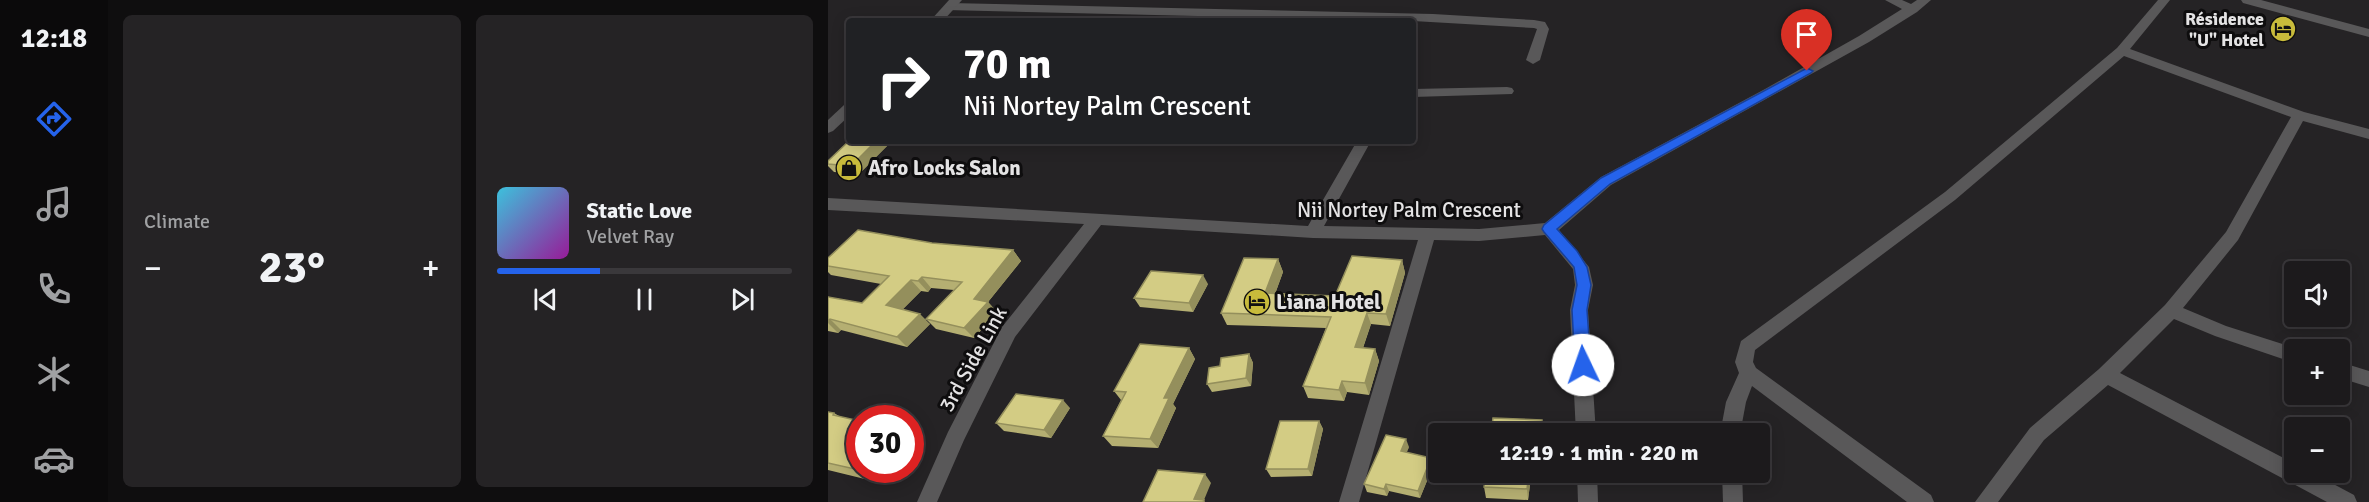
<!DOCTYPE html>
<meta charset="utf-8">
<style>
body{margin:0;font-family:Signika,sans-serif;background:#252325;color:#f1f3f6;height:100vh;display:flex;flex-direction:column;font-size:22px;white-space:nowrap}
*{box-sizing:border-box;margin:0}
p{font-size:20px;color:#a0a1a3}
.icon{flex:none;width:33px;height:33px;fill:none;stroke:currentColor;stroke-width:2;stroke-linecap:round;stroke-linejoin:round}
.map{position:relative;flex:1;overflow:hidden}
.sheet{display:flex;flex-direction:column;gap:15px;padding:15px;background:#0f0e0f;width:720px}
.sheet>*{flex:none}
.hud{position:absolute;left:18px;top:18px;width:570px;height:126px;border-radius:6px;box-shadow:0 3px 15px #0003,0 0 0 2px #3a383b;background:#202124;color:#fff;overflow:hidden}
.tools{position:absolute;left:1456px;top:261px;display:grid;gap:12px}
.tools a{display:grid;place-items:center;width:66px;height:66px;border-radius:6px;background:#1c1a1c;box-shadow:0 3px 15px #0003,0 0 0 2px #3a383b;font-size:30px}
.speed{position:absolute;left:18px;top:405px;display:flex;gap:12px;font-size:30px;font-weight:700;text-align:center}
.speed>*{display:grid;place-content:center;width:78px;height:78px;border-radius:50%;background:#1c1a1c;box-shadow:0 3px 15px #0003,0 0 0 2px #3a383b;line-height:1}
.speed .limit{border:9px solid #d22;background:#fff;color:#111}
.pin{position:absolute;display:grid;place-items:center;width:51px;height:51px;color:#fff;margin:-62px -26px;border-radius:50% 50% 50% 0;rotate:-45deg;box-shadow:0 0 6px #0007}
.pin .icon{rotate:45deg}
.me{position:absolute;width:66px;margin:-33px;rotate:357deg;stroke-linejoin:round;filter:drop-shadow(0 0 4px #0008)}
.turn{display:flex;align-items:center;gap:21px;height:126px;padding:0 18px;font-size:27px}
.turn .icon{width:78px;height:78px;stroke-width:2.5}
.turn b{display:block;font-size:42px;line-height:51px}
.big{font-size:45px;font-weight:800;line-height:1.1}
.sheet .tile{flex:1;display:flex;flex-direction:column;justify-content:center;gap:9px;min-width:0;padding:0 21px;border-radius:9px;background:#252325}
.song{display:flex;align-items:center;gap:18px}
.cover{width:72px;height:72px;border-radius:9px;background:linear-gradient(135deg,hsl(190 70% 55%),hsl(300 70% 35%))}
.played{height:6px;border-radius:3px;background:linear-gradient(90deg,#2563eb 35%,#3a383b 35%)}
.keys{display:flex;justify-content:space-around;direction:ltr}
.heat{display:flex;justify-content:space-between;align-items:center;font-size:33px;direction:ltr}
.sheet .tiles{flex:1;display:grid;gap:15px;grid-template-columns:repeat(2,1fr)}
.trip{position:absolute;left:600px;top:423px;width:342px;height:60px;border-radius:6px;background:#1c1a1c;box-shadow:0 3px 15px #0003,0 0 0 2px #3a383b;font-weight:800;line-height:60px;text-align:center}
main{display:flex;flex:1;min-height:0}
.menu{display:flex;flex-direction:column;width:108px;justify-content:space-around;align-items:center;background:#0b0a0b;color:#a0a1a3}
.menu .icon{width:42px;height:42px}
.menu .current{color:#2563eb}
.menu b{font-size:27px;color:#f1f3f6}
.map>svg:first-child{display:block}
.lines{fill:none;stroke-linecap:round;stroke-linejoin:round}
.minor{fill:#595859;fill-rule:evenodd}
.tertiary{fill:#595859;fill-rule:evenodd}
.wall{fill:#b5af72}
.shaded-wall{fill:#948f5c}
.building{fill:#d3cc84;stroke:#948f5c;stroke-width:1.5}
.route{fill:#2563eb;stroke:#184099;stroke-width:1.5}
.labels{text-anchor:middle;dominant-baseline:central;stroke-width:6;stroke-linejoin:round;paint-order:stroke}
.far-poi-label{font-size:18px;font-weight:bold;fill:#e4e3e4;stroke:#0e0d0e;text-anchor:end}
.poi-label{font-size:21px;font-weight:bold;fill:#e4e3e4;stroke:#0e0d0e;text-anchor:start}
.street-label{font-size:21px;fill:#e4e3e4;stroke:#0e0d0e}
</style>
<main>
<nav class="menu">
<b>12:18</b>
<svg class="icon current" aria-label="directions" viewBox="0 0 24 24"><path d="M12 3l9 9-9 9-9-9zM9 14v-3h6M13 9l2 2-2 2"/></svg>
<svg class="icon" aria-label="music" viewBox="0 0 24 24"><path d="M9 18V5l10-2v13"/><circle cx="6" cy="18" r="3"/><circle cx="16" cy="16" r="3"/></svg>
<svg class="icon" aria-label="phone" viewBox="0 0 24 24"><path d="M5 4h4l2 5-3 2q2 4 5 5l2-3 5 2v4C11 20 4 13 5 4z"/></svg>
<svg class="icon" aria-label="climate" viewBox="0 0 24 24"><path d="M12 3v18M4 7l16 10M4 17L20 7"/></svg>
<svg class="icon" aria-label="car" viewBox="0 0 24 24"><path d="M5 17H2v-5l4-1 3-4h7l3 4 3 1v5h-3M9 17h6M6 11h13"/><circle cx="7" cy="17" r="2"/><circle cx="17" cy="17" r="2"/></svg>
</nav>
<section class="sheet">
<div class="tiles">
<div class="tile"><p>Climate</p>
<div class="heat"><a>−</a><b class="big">23°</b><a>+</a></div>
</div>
<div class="tile">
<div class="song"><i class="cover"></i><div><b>Static Love</b><p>Velvet Ray</p></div></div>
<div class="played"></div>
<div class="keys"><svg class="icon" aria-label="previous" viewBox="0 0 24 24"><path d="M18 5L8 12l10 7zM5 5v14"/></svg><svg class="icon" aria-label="pause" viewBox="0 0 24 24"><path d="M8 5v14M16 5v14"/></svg><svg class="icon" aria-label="next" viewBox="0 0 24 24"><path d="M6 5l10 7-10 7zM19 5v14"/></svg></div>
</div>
</div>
</section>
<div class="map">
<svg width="1541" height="502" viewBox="0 0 1541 502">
<rect width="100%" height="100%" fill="#252325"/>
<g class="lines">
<g class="minor">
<path d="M1057 0H1074L1083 4 1089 0H1103L1089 12 1041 42 783 185 731 230 761 267 765 285 760 310 768 434H748L742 310 747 285 745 269 717 235 651 241 606 240 531 502H511L590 240 485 238 273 225 187 337 136 440 109 502H89L120 432 174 327 256 224 0 210V198L480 226 529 141H543L496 226 651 229 717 223 773 177 937 89 1031 36 1074 9Z"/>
<path d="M1330 0H1342L1302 49 1476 112 1541 129V139L1475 121 1410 240 1355 308 1398 326 1473 350H1467V363L1387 336 1346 319 1292 373 1467 464V472H1483L1526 495 1529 502H1499L1280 385 1216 440 1170 502H1147L1202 428 1271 369 1337 305 1398 232 1463 117 1296 56 1127 200 927 350 925 362 928 368 1103 495 1106 502H1079L924 386 918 402 912 434H892L898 402 911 373 907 362 913 341 1117 192 1289 48Z"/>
<path d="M1413 0H1433L1541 29V37L1415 3Z"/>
<path d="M122 3 605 14 706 20 717 22 721 29 712 60 705 64 698 60 709 29 706 28 585 21 118 10 116 7Z"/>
<path d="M679 87 684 88 686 91 684 94 585 97V89Z"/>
<path d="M1512 362 1541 371V387L1512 378Z"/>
<path d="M749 472H769L770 502H750Z"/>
<path d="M894 472H914L915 502H895Z"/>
</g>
<g class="tertiary">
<path d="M121 0H134L115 21H102Z"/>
<path d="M21 104V116L5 131 0 133V120L16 105Z"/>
</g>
</g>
<g class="wall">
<path d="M21 141H64L31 174 6 172 0 166V164Z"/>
<path d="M104 243 185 250 193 261 160 302 169 312 146 338 108 329 98 319 126 290 103 288 100 292 93 291 74 310 102 324 79 347 13 330 10 333 0 331V297L34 303 53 284 3 275 0 272V258Z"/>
<path d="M450 259 455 272 447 294 507 296 574 260 577 273 562 326 543 324 535 348 547 349 551 361 541 395 519 392 516 401 480 398 475 386 498 328 399 325 393 313Z"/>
<path d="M380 284 365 312 312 307 306 298Z"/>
<path d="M361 348 367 359 345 404 348 408 330 448 284 446 275 436 293 400 286 391Z"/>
<path d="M421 354 425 363 423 386 384 392 379 384 392 366Z"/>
<path d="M242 408 223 438 176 431 168 423Z"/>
<path d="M0 412 6 413 11 416 45 481 0 470Z"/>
<path d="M491 421 495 429 484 476 443 477 438 469Z"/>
<path d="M581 447 578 453 603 458 605 466 592 498 561 491 559 496 539 492 536 484Z"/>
<path d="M658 472H711V478L703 477 700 500 658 498 656 487Z"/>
</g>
<g class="shaded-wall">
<path d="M48 141H64L31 174 23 166Z"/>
<path d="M185 250 193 261 160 302 169 312 146 338 136 328 146 299Z"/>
<path d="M450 259 455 272 443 305 437 293Z"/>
<path d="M574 260 577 273 562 326 558 314Z"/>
<path d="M375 275 380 284 365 312 361 303Z"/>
<path d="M94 277 103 288 100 292 90 281Z"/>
<path d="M83 280 93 291 68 316 58 305Z"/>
<path d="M539 313 543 324 531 359 527 347Z"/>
<path d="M92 314 102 324 79 347 69 337Z"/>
<path d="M2 319 13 330 10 333 0 323V321Z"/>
<path d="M361 348 367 359 345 404 348 408 330 448 322 439 336 398Z"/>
<path d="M547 349 551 361 541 395 537 383Z"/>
<path d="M421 354 425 363 423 386 418 378Z"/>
<path d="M514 381 519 392 516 401 511 390Z"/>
<path d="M235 400 242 408 223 438 216 430Z"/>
<path d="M714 420 715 434H713Z"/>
<path d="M491 421 495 429 484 476 480 469Z"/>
<path d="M578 439 581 447 576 459 573 451Z"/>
<path d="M603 458 605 466 592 498 590 491Z"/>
<path d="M32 469 55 470 45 481 31 470Z"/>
<path d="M701 472H702L703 477 700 500 699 489Z"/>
<path d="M377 474 383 483 376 500 377 502H368L366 499Z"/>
<path d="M558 484 561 491 559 496 556 489Z"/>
</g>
<g class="building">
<path d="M21 141H48L23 166 0 164V161Z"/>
<path d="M30 230 104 243 185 250 146 299 160 302 136 328 98 319 134 282 94 277 90 281 83 280 58 305 92 314 69 337 2 319 0 321V297L34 303 61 276 0 266V258Z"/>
<path d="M524 256 574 260 558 314 539 313 527 347 547 349 537 383 514 381 511 390 475 386 503 317 393 313 416 258 450 259 437 293 507 296Z"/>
<path d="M323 271 375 275 361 303 306 298Z"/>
<path d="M312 344 361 348 336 398H341L322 439 275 436 298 392 286 391Z"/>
<path d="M421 354 418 378 379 384 381 368 392 366 393 358Z"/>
<path d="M188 394 235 400 216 430 168 423Z"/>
<path d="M0 412 6 413 5 415 32 421V469L31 470 0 463Z"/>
<path d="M665 418 714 420 713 434H663Z"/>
<path d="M452 421H491L480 469H438Z"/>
<path d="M558 435 578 439 573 451 603 458 590 491 558 484 556 489 536 484Z"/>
<path d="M330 470 377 474 366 499 376 500 375 502H315Z"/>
<path d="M658 472H701L699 489 656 487Z"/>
</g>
<path class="route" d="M979 68 985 71 983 73 782 184 729 229 749 251 759 267 763 285 759 310 763 365 761 370 755 372 750 370 747 365 744 310 749 285 746 267 716 232 714 229 716 225 773 178Z"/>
<defs>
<g id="hotel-disc" transform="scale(1.35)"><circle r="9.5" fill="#c8bb3b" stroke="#0e0d0e"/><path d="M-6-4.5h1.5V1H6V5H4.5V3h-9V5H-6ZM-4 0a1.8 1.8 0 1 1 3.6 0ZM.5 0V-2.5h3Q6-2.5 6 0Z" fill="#111"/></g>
<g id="shop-disc" transform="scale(1.35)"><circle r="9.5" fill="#c8bb3b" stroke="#0e0d0e"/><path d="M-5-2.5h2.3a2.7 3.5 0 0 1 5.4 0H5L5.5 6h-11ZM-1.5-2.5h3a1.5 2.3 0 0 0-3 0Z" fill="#111"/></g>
</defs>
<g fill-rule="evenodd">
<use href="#hotel-disc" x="1455" y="29"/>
<use href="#shop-disc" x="21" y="168"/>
<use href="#hotel-disc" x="429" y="302"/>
</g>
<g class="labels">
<g class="far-poi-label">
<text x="1436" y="19">Résidence<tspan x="1436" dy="21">"U" Hotel</tspan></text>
</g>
<g class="poi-label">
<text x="40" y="168">Afro Locks Salon</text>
<text x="448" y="302">Liana Hotel</text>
</g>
<g class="street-label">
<text x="581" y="210">Nii Nortey Palm Crescent</text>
<text transform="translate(145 359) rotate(-61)">3rd Side Link</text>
</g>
</g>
</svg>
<div class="tools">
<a><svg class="icon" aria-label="sound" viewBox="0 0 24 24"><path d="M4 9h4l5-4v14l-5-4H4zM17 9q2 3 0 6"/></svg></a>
<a>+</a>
<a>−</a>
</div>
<div class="speed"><div class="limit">30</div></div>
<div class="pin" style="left:979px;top:71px;background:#d93025"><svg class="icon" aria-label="arrive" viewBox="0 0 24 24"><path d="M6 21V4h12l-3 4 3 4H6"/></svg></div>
<svg class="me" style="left:755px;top:365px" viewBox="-20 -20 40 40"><circle r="19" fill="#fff"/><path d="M0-13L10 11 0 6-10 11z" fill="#2563eb"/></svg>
<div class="trip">12:19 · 1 min · 220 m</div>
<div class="hud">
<div class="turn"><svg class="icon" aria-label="right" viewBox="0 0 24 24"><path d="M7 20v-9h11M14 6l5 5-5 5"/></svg><div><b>70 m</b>Nii Nortey Palm Crescent</div></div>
</div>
</div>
</main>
